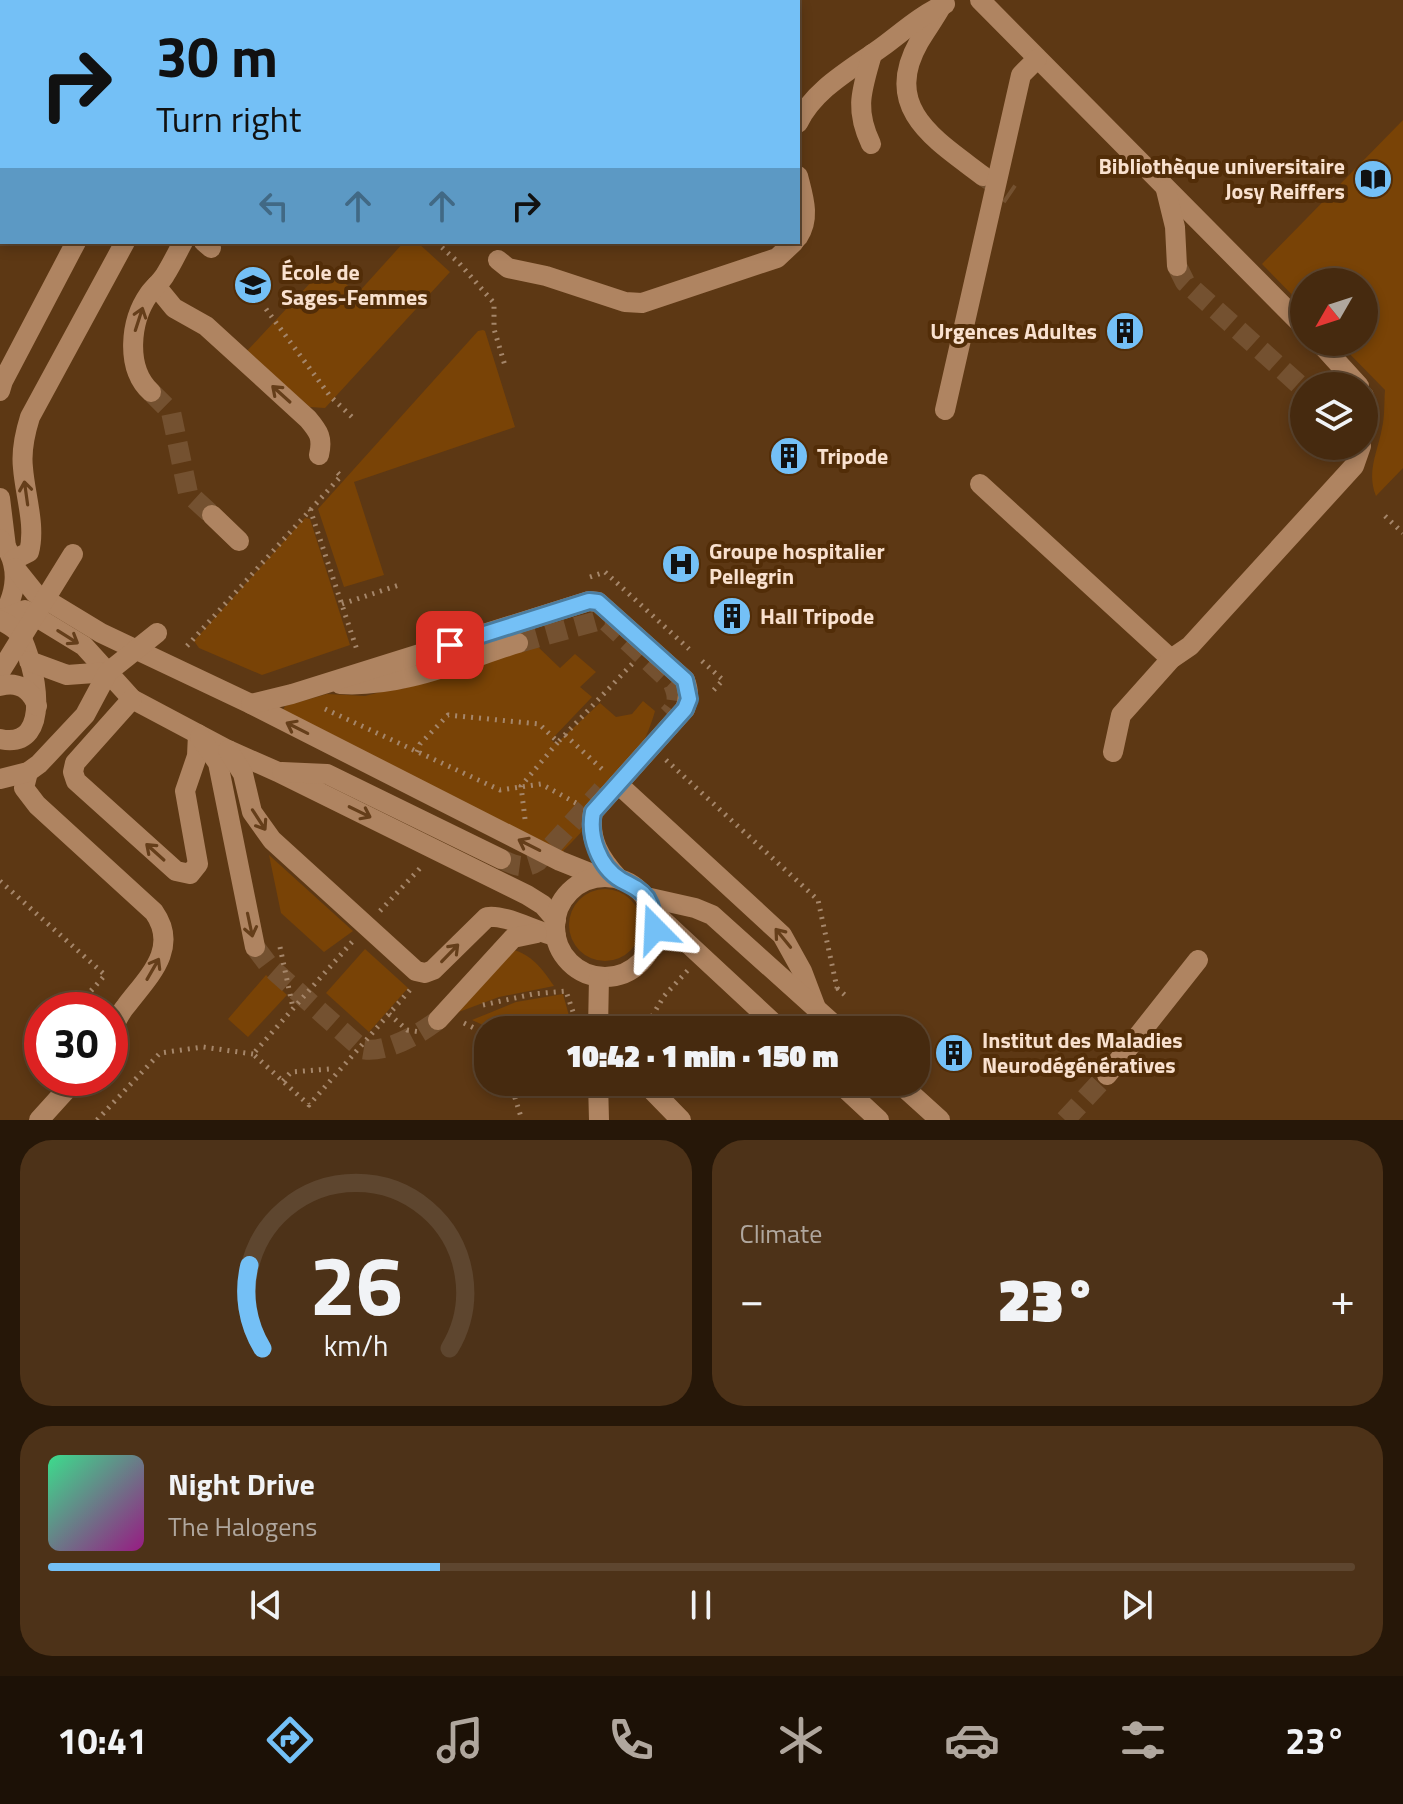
<!DOCTYPE html>
<meta charset="utf-8">
<style>
body{margin:0;font-family:"Titillium Web",sans-serif;background:#4d3218;color:#f1f3f6;height:100vh;display:flex;flex-direction:column;font-size:30px;white-space:nowrap}
*{box-sizing:border-box;margin:0}
p{font-size:26px;color:#b0a79e}
.icon{flex:none;width:44px;height:44px;fill:none;stroke:currentColor;stroke-width:2;stroke-linecap:round;stroke-linejoin:round}
.map{position:relative;height:1120px;overflow:hidden}
.sheet{display:flex;flex-direction:column;gap:20px;padding:20px;background:#261708;flex:1}
.sheet>*{flex:none}
.hud{position:absolute;left:0px;top:0px;width:800px;height:244px;box-shadow:0 4px 12px #0003,0 0 0 2px #5e462f;background:#74c0f6;color:#111;overflow:hidden}
.needle{width:52px;rotate:231deg}
.fabs{position:absolute;left:1290px;top:268px;display:grid;gap:16px}
.fabs a{display:grid;place-items:center;width:88px;height:88px;border-radius:50%;background:#462a0f;box-shadow:0 4px 12px #0003,0 0 0 2px #5e462f;font-size:40px}
.speed{position:absolute;left:24px;top:992px;display:flex;gap:16px;font-size:40px;font-weight:700;text-align:center}
.speed>*{display:grid;place-content:center;width:104px;height:104px;border-radius:50%;background:#462a0f;box-shadow:0 4px 12px #0003,0 0 0 2px #5e462f;line-height:1}
.speed .limit{border:12px solid #d22;background:#fff;color:#111}
.pin{position:absolute;display:grid;place-items:center;width:68px;height:68px;color:#fff;margin:-34px;border-radius:16px;box-shadow:0 4px 12px #0006}
.me{position:absolute;width:88px;margin:-44px;rotate:339deg;stroke-linejoin:round;filter:drop-shadow(0 0 6px #0008)}
.turn{display:flex;align-items:center;gap:28px;height:168px;padding:0 24px;font-size:36px}
.turn .icon{width:104px;height:104px;stroke-width:2.5}
.turn b{display:block;font-size:56px;line-height:68px}
.lanes{display:flex;align-items:center;height:76px;padding:0 24px;background:#0003;justify-content:center;gap:40px;direction:ltr}
.lanes .off{opacity:.35}
.big{font-size:60px;font-weight:800;line-height:1.1}
.sheet .widget{flex:1;display:flex;flex-direction:column;justify-content:center;gap:12px;min-width:0;padding:0 28px;border-radius:32px;background:#4d3218}
.sheet .dial{align-items:center;gap:0}
.dial svg{height:208px;overflow:visible;fill:none;stroke:#5e462f;stroke-width:7;stroke-linecap:round;text-anchor:middle}
.dial text{fill:#f1f3f6;stroke:none}
.song{display:flex;align-items:center;gap:24px}
.cover{width:96px;height:96px;border-radius:12px;background:linear-gradient(135deg,hsl(150 70% 55%),hsl(310 70% 35%))}
.played{height:8px;border-radius:4px;background:linear-gradient(90deg,#74c0f6 30%,#5e462f 30%)}
.keys{display:flex;justify-content:space-around;direction:ltr}
.heat{display:flex;justify-content:space-between;align-items:center;font-size:44px;direction:ltr}
.sheet .tiles{flex:1;display:grid;gap:20px;grid-template-columns:1fr 1fr}
.widget:last-child{grid-column:span 2}
.trip{position:absolute;left:474px;top:1016px;width:456px;height:80px;border-radius:32px;background:#462a0f;box-shadow:0 4px 12px #0003,0 0 0 2px #5e462f;font-weight:800;line-height:80px;text-align:center}
.menu{display:flex;height:128px;justify-content:space-around;align-items:center;background:#1c1106;color:#b0a79e}
.menu .icon{width:56px;height:56px}
.menu .active{color:#74c0f6}
.menu b{font-size:36px;color:#f1f3f6}
.map>svg:first-child{display:block}
.green{fill:#794306}
.lines{fill:none;stroke-linecap:round;stroke-linejoin:round}
.minor-tunnel{stroke:#745130;stroke-width:20;stroke-dasharray:20 10;stroke-linecap:butt}
.path{stroke:#a5866a;stroke-width:5;stroke-dasharray:2 6;stroke-linecap:butt}
.minor{stroke:#af8461;stroke-width:20}
.oneway{stroke:#653e1a}
.route-casing{stroke:#4b7da0;stroke-width:20}
.route{stroke:#74c0f6;stroke-width:14}
.labels{text-anchor:middle;dominant-baseline:central;stroke-width:8;stroke-linejoin:round;paint-order:stroke}
.poi-label{font-size:22px;font-weight:bold;fill:#f9e1cf;stroke:#522d08;text-anchor:start}
</style>
<div class="map">
<svg width="1403" height="1120" viewBox="0 0 1403 1120">
<rect width="100%" height="100%" fill="#5d3814"/>
<g class="green">
<path d="M1403 120V468L1376 496C1366 472 1378 451 1382 428 1385 416 1384 402 1385 390L1338 342H1364V282H1304V307L1262 264Z"/>
<path d="M404 242H417L450 272 325 408 310 407 246 352 326 266 357 294Z"/>
<path d="M483 330 485 331 515 427 354 482 384 575 344 587 318 509 478 331Z"/>
<path d="M305 518 310 519 350 645 262 675 199 648 194 641Z"/>
<path d="M535 644 560 668 575 654 596 672 580 687 592 697 551 740 556 744 600 703 616 717 632 714 643 701 655 711C641 762 600 815 562 852L283 710 285 706 327 694 365 696 400 687 402 689Z"/>
<path d="M269 855 353 931 324 952 281 913Z"/>
<circle cx="605" cy="925" r="36"/>
<path d="M365 949 408 988 369 1032 326 993Z"/>
<path d="M511 949C532 955 542 968 554 986L499 997 456 1013Z"/>
<path d="M266 975 287 995 248 1037 228 1019Z"/>
<path d="M563 994 573 1030H494L472 1020 516 1002Z"/>
</g>
<g class="lines">
<g class="minor-tunnel">
<path d="M983 176 1011 195"/>
<path d="M1177 266 1185 282 1304 389"/>
<path d="M151 392 171 412 188 493 212 515"/>
<path d="M518 643 597 621 607 622 673 684C679 698 678 705 668 715"/>
<path d="M501 859C516 866 524 870 538 861L602 790"/>
<path d="M255 947 270 967 362 1049C385 1054 420 1034 438 1020"/>
<path d="M1065 1120 1107 1075"/>
</g>
<g class="path">
<path d="M436 242 459 263 494 303V329L506 369"/>
<path d="M266 309 330 396 353 418"/>
<path d="M310 509 357 650"/>
<path d="M1385 516 1403 533"/>
<path d="M590 577 605 572 689 649"/>
<path d="M342 604 399 585"/>
<path d="M187 646 341 476 334 469"/>
<path d="M702 661 723 680 711 693"/>
<path d="M325 709 500 790 541 784 576 803"/>
<path d="M565 735 602 769"/>
<path d="M417 752 420 744 448 715 539 724 558 742 633 663"/>
<path d="M666 760 818 900 837 988 834 991"/>
<path d="M525 819 521 786 558 742"/>
<path d="M0 881 105 975 74 1010"/>
<path d="M380 911 423 865"/>
<path d="M352 942 253 1054 309 1105 410 990"/>
<path d="M280 947 293 1008"/>
<path d="M837 988 846 996"/>
<path d="M483 1005 533 994 566 991 573 1012"/>
<path d="M389 1014 407 1030 421 1032"/>
<path d="M464 1023 488 1035"/>
<path d="M644 1030 664 996 688 970"/>
<path d="M283 1081 291 1072 330 1069"/>
<path d="M510 1082 522 1120"/>
<path d="M97 1120 160 1053 203 1047 253 1054"/>
</g>
<g class="minor">
<path d="M980 0 1304 327"/>
<path d="M204 2 205 0"/>
<path d="M257 2 259 0"/>
<path d="M308 2 309 0"/>
<path d="M942 5C935 18 926 30 919 42 881 109 936 140 983 176"/>
<path d="M0 90 2 91"/>
<path d="M798 123C814 89 852 69 882 47 905 30 918 17 945 4"/>
<path d="M871 144C854 108 862 90 872 54"/>
<path d="M0 173 2 169"/>
<path d="M798 176C803 196 811 218 798 237"/>
<path d="M1166 190 1175 227 1177 266"/>
<path d="M204 242 211 248"/>
<path d="M498 260 508 268 546 276 625 302 642 303 777 258 794 242"/>
<path d="M156 286 174 308 206 326 308 419C319 432 323 438 319 455"/>
<path d="M1319 342 1359 386"/>
<path d="M0 391 3 381 76 242"/>
<path d="M151 392C125 368 130 321 149 294 154 287 161 282 165 275 172 264 177 253 183 242"/>
<path d="M1364 396 1367 417 1364 432"/>
<path d="M945 410 1021 75 1037 59"/>
<path d="M980 484 1171 659"/>
<path d="M0 498 6 547"/>
<path d="M212 515 239 541"/>
<path d="M0 539C22 564 17 595 0 620"/>
<path d="M13 560 29 552C36 526 25 495 23 468 21 451 25 433 30 417L125 242"/>
<path d="M15 568 35 593 101 633 251 704 560 861 600 877"/>
<path d="M0 620 25 610 84 646 132 699 228 750 278 772 527 895 543 905 556 920"/>
<path d="M0 620C7 624 16 628 20 635 34 661 56 751 0 739"/>
<path d="M29 661 67 675 108 672"/>
<path d="M0 672 73 554"/>
<path d="M340 684C401 688 460 661 518 643"/>
<path d="M0 686C17 681 31 689 37 706"/>
<path d="M132 699 75 763 73 772 76 781 176 871 190 874 198 864 185 791 197 756 198 734"/>
<path d="M251 704 292 694 589 601 598 602 685 680C689 691 689 698 685 709L593 812C588 839 600 858 618 878"/>
<path d="M200 737 218 763 255 947"/>
<path d="M228 750 243 774 252 812 272 840 416 971 425 973 433 970 487 917C505 914 536 932 556 936"/>
<path d="M1113 752 1121 715 1171 659 1190 646 1354 466 1361 446"/>
<path d="M28 772 24 788 37 805 154 912C180 949 147 978 126 1006 119 1014 115 1024 110 1034"/>
<path d="M282 772 327 774 501 859"/>
<path d="M0 779 28 772 39 764 85 715 108 672 157 633"/>
<path d="M618 784 782 935 802 971 816 1008"/>
<circle cx="605" cy="927" r="50"/>
<path d="M646 897 695 908 712 915 840 1030"/>
<path d="M654 912 781 1030"/>
<path d="M438 1020 513 938 537 933"/>
<path d="M598 1030 599 977"/>
<path d="M1107 1075 1198 960"/>
<path d="M598 1082 599 1120"/>
<path d="M644 1082 681 1120"/>
<path d="M838 1082 879 1120"/>
<path d="M898 1082 940 1120"/>
<path d="M39 1120 77 1078"/>
</g>
</g>
<defs><path id="oneway-shaft" d="M-6 0H5M1.5-3L5.5 0L1.5 3" fill="none" stroke-width="1.6" stroke-linecap="round" stroke-linejoin="round" transform="scale(2)"/></defs>
<g class="oneway">
<use href="#oneway-shaft" transform="translate(139 319) rotate(-72)"/>
<use href="#oneway-shaft" transform="translate(281 394) rotate(-138)"/>
<use href="#oneway-shaft" transform="translate(26 493) rotate(-98)"/>
<use href="#oneway-shaft" transform="translate(68 637) rotate(32)"/>
<use href="#oneway-shaft" transform="translate(297 728) rotate(-153)"/>
<use href="#oneway-shaft" transform="translate(360 812) rotate(26)"/>
<use href="#oneway-shaft" transform="translate(259 820) rotate(57)"/>
<use href="#oneway-shaft" transform="translate(529 845) rotate(-153)"/>
<use href="#oneway-shaft" transform="translate(155 852) rotate(-138)"/>
<use href="#oneway-shaft" transform="translate(250 925) rotate(78)"/>
<use href="#oneway-shaft" transform="translate(783 938) rotate(-129)"/>
<use href="#oneway-shaft" transform="translate(450 953) rotate(-46)"/>
<use href="#oneway-shaft" transform="translate(153 969) rotate(-60)"/>
</g>
<g class="lines">
<g class="route-casing">
<path id="route" d="M450 645 589 601 598 602 685 680 689 699 685 709 593 812C588 836 599 867 621 880 631 885 640 889 647 898 653 908 654 918 655 929"/>
</g>
<use href="#route" class="route"/>
</g>
<defs>
<g id="library-disc" transform="scale(2)"><circle r="9.5" fill="#74c0f6" stroke="#522d08"/><path d="M-6-4Q-3-5.5-.7-3.5V5Q-3 3-6 4ZM6-4Q3-5.5 .7-3.5V5Q3 3 6 4Z" fill="#111"/></g>
<g id="university-disc" transform="scale(2)"><circle r="9.5" fill="#74c0f6" stroke="#522d08"/><path d="M0-5L7-2L0 1L-7-2ZM-4 1L0 2.5L4 1V4Q0 6-4 4Z" fill="#111"/></g>
<g id="building-disc" transform="scale(2)"><circle r="9.5" fill="#74c0f6" stroke="#522d08"/><path d="M-4-6H4V6H1V3H-1V6H-4ZM-2.5-4.3h1.7v1.8h-1.7ZM.8-4.3h1.7v1.8H.8ZM-2.5-1h1.7V.8h-1.7ZM.8-1h1.7V.8H.8Z" fill="#111"/></g>
<g id="hospital-disc" transform="scale(2)"><circle r="9.5" fill="#74c0f6" stroke="#522d08"/><path d="M-5-5h3v3.5h4V-5h3V5h-3V1.5h-4V5h-3Z" fill="#111"/></g>
</defs>
<g fill-rule="evenodd">
<use href="#library-disc" x="1373" y="179"/>
<use href="#university-disc" x="253" y="285"/>
<use href="#building-disc" x="1125" y="331"/>
<use href="#building-disc" x="789" y="456"/>
<use href="#hospital-disc" x="681" y="564"/>
<use href="#building-disc" x="732" y="616"/>
<use href="#building-disc" x="954" y="1053"/>
</g>
<g class="labels">
<g class="poi-label">
<text x="1345" y="166" text-anchor="end">Bibliothèque universitaire<tspan x="1345" dy="25">Josy Reiffers</tspan></text>
<text x="281" y="272">École de<tspan x="281" dy="25">Sages-Femmes</tspan></text>
<text x="1097" y="331" text-anchor="end">Urgences Adultes</text>
<text x="817" y="456">Tripode</text>
<text x="709" y="551">Groupe hospitalier<tspan x="709" dy="25">Pellegrin</tspan></text>
<text x="760" y="616">Hall Tripode</text>
<text x="982" y="1040">Institut des Maladies<tspan x="982" dy="25">Neurodégénératives</tspan></text>
</g>
</g>
</svg>
<div class="fabs">
<a><svg class="needle" viewBox="-14 -14 28 28"><path d="M0-13l5 13h-10z" fill="#e53935"/><path d="M0 13l5-13h-10z" fill="#b0a79e"/></svg></a>
<a><svg class="icon" aria-label="layers" viewBox="0 0 24 24"><path d="M12 4l9 5-9 5-9-5zM3 14l9 5 9-5"/></svg></a>
</div>
<div class="speed"><div class="limit">30</div></div>
<div class="pin" style="left:450px;top:645px;background:#d93025"><svg class="icon" aria-label="arrive" viewBox="0 0 24 24"><path d="M6 21V4h12l-3 4 3 4H6"/></svg></div>
<svg class="me" style="left:655px;top:929px" viewBox="-20 -20 40 40"><path d="M0-17L14 15 0 8-14 15z" fill="#74c0f6" stroke="#fff" stroke-width="4"/></svg>
<div class="trip">10:42 · 1 min · 150 m</div>
<div class="hud">
<div class="turn"><svg class="icon" aria-label="right" viewBox="0 0 24 24"><path d="M7 20v-9h11M14 6l5 5-5 5"/></svg><div><b>30 m</b>Turn right</div></div>
<div class="lanes"><svg class="icon off" aria-label="left" viewBox="0 0 24 24"><path d="M17 20v-9H6M10 6l-5 5 5 5"/></svg><svg class="icon off" aria-label="ahead" viewBox="0 0 24 24"><path d="M12 20V5M6 11l6-6 6 6"/></svg><svg class="icon off" aria-label="ahead" viewBox="0 0 24 24"><path d="M12 20V5M6 11l6-6 6 6"/></svg><svg class="icon" aria-label="right" viewBox="0 0 24 24"><path d="M7 20v-9h11M14 6l5 5-5 5"/></svg></div>
</div>
</div>
<section class="sheet">
<div class="tiles">
<div class="widget dial"><svg viewBox="0 0 100 80">
<path d="M14 69A42 42 0 1 1 86 69"/>
<path d="M14 69A42 42 0 0 1 9 37" stroke="#74c0f6"/>
<text x="50" y="56" font-size="32" font-weight="700">26</text>
<text x="50" y="72" font-size="11">km/h</text>
</svg></div>
<div class="widget"><p>Climate</p>
<div class="heat"><a>−</a><b class="big">23°</b><a>+</a></div>
</div>
<div class="widget">
<div class="song"><i class="cover"></i><div><b>Night Drive</b><p>The Halogens</p></div></div>
<div class="played"></div>
<div class="keys"><svg class="icon" aria-label="previous" viewBox="0 0 24 24"><path d="M18 5L8 12l10 7zM5 5v14"/></svg><svg class="icon" aria-label="pause" viewBox="0 0 24 24"><path d="M8 5v14M16 5v14"/></svg><svg class="icon" aria-label="next" viewBox="0 0 24 24"><path d="M6 5l10 7-10 7zM19 5v14"/></svg></div>
</div>
</div>
</section>
<nav class="menu">
<b>10:41</b>
<svg class="icon active" aria-label="directions" viewBox="0 0 24 24"><path d="M12 3l9 9-9 9-9-9zM9 14v-3h6M13 9l2 2-2 2"/></svg>
<svg class="icon" aria-label="music" viewBox="0 0 24 24"><path d="M9 18V5l10-2v13"/><circle cx="6" cy="18" r="3"/><circle cx="16" cy="16" r="3"/></svg>
<svg class="icon" aria-label="phone" viewBox="0 0 24 24"><path d="M5 4h4l2 5-3 2q2 4 5 5l2-3 5 2v4C11 20 4 13 5 4z"/></svg>
<svg class="icon" aria-label="climate" viewBox="0 0 24 24"><path d="M12 3v18M4 7l16 10M4 17L20 7"/></svg>
<svg class="icon" aria-label="car" viewBox="0 0 24 24"><path d="M5 17H2v-5l4-1 3-4h7l3 4 3 1v5h-3M9 17h6M6 11h13"/><circle cx="7" cy="17" r="2"/><circle cx="17" cy="17" r="2"/></svg>
<svg class="icon" aria-label="filters" viewBox="0 0 24 24"><path d="M4 7h16M4 17h16"/><circle cx="9" cy="7" r="2"/><circle cx="15" cy="17" r="2"/></svg>
<b>23°</b>
</nav>
